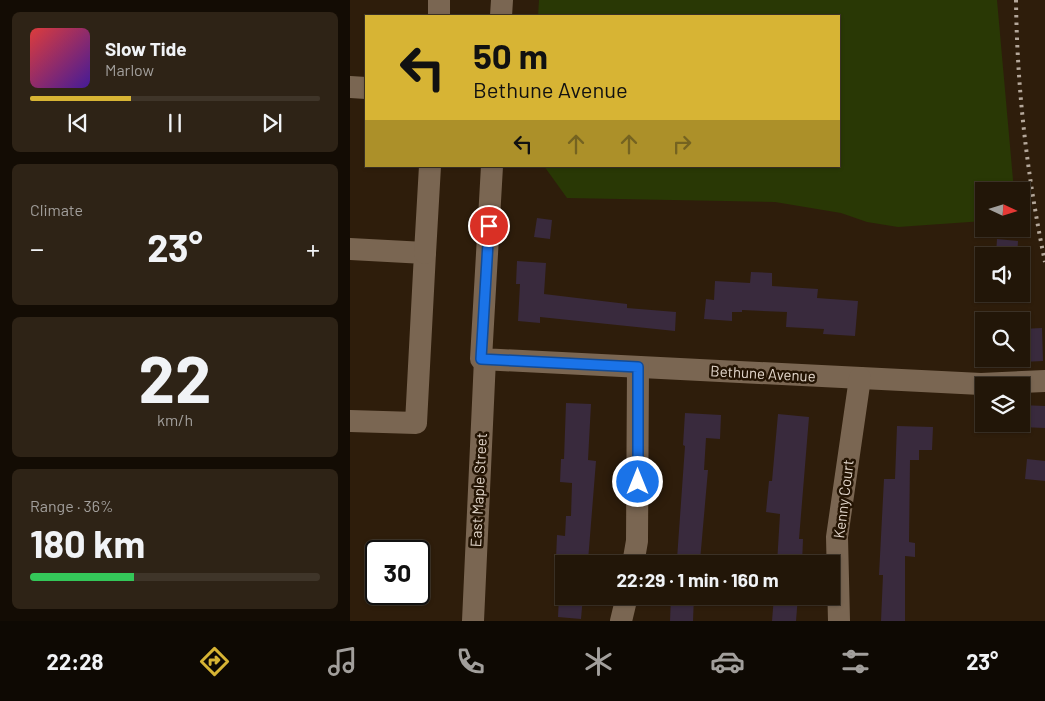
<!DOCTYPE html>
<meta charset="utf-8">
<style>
body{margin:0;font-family:Barlow,sans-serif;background:#2e2316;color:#f1f3f6;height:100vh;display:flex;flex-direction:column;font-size:19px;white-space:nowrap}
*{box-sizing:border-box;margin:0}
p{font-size:16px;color:#a29f9c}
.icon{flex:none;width:28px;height:28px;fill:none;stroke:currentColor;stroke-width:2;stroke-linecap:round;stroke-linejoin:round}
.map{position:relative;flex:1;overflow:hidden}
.drawer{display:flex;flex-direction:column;gap:12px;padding:12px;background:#130c04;width:350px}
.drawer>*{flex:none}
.top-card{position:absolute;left:15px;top:15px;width:475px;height:152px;border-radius:0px;box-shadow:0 1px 4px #0004,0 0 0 1px #3f3529;background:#d7b434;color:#111;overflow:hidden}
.needle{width:32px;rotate:94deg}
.fabs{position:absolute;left:625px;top:182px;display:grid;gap:10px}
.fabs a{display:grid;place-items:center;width:55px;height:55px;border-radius:0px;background:#221608;box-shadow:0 1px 4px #0004,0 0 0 1px #3f3529;font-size:25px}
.speed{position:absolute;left:15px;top:540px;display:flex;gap:10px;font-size:25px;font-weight:700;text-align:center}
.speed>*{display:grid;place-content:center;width:65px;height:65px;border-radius:50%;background:#221608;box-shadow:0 1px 4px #0004,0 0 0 1px #3f3529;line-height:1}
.speed .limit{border:2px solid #111;border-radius:8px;background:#fff;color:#111}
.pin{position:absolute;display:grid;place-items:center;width:42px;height:42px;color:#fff;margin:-21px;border:2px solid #fff;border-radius:50%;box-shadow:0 1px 5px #0007}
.me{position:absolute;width:55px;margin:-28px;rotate:0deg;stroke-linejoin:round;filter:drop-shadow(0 0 4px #0008)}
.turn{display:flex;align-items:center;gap:18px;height:105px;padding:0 25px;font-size:22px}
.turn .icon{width:65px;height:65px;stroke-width:2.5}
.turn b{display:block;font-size:35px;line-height:42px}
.lanes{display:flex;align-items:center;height:48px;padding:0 25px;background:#0003;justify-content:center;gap:25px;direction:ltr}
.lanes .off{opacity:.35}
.big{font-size:38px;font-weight:700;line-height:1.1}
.drawer .card{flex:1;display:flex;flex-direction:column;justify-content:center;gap:8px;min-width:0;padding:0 18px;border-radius:8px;background:#2e2316}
.drawer .dial{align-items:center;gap:0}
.dial b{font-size:65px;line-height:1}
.song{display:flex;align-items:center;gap:15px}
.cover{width:60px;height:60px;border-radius:8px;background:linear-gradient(135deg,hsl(0 70% 55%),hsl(260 70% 35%))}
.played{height:5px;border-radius:2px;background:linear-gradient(90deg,#d7b434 35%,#3f3529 35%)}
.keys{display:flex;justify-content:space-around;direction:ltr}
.heat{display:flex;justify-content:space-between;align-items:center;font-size:28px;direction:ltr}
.charge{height:8px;border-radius:4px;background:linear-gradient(90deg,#34c759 36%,#3f3529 0)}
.trip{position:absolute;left:205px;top:555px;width:285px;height:50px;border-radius:0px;background:#221608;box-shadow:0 1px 4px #0004,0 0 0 1px #3f3529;font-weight:700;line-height:50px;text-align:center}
.menu{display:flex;height:80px;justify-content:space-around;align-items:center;background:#0e0903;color:#a29f9c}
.menu .icon{width:35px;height:35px}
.menu .current{color:#d7b434}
.menu b{font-size:22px;color:#f1f3f6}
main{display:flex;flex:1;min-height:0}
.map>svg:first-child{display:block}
.green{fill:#293805}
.building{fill:#392a3d}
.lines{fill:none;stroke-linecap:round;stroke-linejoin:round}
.minor{stroke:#7a6652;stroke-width:22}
.rail{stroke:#b5a89b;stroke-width:4;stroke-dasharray:2.5 5;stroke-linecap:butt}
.route-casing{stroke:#114b97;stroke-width:12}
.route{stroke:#1a73e8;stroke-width:9}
.labels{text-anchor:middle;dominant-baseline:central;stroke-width:5;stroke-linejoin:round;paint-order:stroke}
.street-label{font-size:15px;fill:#e3d7cc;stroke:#241403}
</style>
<main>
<section class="drawer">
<div class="card">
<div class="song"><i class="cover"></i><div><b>Slow Tide</b><p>Marlow</p></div></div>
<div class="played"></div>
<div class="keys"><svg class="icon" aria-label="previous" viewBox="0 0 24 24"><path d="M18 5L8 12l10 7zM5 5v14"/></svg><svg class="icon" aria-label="pause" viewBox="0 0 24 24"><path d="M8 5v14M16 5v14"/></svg><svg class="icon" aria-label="next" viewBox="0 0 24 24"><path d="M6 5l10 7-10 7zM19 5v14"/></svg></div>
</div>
<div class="card"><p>Climate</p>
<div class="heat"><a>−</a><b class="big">23°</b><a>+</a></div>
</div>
<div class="card dial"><b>22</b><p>km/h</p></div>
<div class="card"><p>Range · 36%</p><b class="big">180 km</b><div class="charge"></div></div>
</section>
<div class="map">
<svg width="695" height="621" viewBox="0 0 695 621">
<rect width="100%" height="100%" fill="#2e1d0b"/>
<path class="green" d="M189 0H647L664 191H634V221L548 227 517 222 491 213 425 202 217 198 194 166H489V16H188Z"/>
<g class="building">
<path d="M187 218 202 220 200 239 184 237Z"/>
<path d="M647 239 668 241 667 256H646Z"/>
<path d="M167 261 196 263 194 294 277 304V308L326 312 325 331 190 317V323L168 321 170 284H166Z"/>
<path d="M401 272 422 273V286L468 289 467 298 508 301 505 336 473 334 474 329 436 327 437 312 392 310V312H382V321L354 319 356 299 364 300 365 281 400 283Z"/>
<path d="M692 328 693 361 672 362 671 329Z"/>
<path d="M216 403 241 404 238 460 246 461 238 561 206 559 207 535 215 536 216 516H221L222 483 210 482 211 459H214Z"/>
<path d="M671 405 695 406V428L671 427Z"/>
<path d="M335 413 371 415 370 439 356 438 354 470H358L350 561 327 559 335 446 333 445Z"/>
<path d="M428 414 459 417 449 539H453L452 564H427L430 514 416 512 419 481H422Z"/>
<path d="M547 426 583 427 582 450H569V460H560L559 542 565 543V557L555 556V621H531L533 575H529L534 479H545Z"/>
<path d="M677 459 695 461V481L675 479Z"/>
<path d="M209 596H233L231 619 208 617Z"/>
<path d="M321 596H344L343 621H320Z"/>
<path d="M424 596H448L446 621H422Z"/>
</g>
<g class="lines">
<g class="minor">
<path d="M89 16V0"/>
<path d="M151 16 152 0"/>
<path d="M0 87 16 88"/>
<path d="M142 166 131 359 631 384 695 381"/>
<path d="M0 249 75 253 66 423 0 421"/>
<path d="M75 253 80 166"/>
<path d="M283 564 287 541 288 367"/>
<path d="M123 621 135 359"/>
<path d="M271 621 277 596"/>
<path d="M489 621 487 537 510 378"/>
</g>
<path class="rail" d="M666 0C667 89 677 175 695 262"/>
</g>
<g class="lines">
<g class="route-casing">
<path id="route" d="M139 226 131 359 288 367V482"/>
</g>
<use href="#route" class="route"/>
</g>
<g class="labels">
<g class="street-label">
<text transform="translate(413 373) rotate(3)">Bethune Avenue</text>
<text transform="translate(128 490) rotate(-87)">East Maple Street</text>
<text transform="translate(493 499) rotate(-83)">Kenny Court</text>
</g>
</g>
</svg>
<div class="fabs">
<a><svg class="needle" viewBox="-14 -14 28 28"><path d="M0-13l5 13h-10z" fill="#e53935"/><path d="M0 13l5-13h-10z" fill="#a29f9c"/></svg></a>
<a><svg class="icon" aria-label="sound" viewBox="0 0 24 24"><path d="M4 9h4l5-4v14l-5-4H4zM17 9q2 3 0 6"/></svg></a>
<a><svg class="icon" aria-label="search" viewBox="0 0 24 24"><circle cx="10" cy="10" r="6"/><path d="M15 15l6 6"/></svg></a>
<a><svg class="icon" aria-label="layers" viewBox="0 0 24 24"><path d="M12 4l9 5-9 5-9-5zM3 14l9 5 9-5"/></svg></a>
</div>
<div class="speed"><div class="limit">30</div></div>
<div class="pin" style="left:139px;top:226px;background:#d93025"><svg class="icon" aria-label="arrive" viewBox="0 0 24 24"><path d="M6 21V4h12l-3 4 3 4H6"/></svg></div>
<svg class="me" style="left:288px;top:482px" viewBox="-20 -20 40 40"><circle r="17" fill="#1a73e8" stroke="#fff" stroke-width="3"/><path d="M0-11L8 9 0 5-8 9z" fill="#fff"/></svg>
<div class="trip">22:29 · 1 min · 160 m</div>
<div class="top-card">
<div class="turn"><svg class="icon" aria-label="left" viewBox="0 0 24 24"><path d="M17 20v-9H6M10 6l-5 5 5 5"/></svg><div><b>50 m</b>Bethune Avenue</div></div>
<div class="lanes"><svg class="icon" aria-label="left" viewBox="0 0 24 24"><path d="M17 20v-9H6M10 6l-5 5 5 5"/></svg><svg class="icon off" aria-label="ahead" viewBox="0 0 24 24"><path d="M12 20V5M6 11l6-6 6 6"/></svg><svg class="icon off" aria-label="ahead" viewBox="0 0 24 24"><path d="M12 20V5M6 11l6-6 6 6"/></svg><svg class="icon off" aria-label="right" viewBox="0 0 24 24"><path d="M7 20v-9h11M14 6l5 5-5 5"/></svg></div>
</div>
</div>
</main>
<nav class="menu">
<b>22:28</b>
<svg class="icon current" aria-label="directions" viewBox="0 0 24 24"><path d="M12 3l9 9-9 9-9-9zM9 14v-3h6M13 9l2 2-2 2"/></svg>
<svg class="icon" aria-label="music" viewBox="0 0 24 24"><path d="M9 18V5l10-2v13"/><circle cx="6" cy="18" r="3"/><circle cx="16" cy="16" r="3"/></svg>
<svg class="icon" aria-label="phone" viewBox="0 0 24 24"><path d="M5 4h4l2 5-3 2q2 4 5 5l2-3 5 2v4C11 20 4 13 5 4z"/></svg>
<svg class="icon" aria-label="climate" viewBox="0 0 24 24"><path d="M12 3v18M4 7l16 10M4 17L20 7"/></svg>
<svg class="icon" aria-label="car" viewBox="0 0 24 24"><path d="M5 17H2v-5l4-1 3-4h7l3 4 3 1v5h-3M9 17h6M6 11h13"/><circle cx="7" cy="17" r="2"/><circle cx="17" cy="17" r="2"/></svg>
<svg class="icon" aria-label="filters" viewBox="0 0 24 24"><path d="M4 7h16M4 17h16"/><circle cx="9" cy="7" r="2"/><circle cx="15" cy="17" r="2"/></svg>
<b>23°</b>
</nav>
